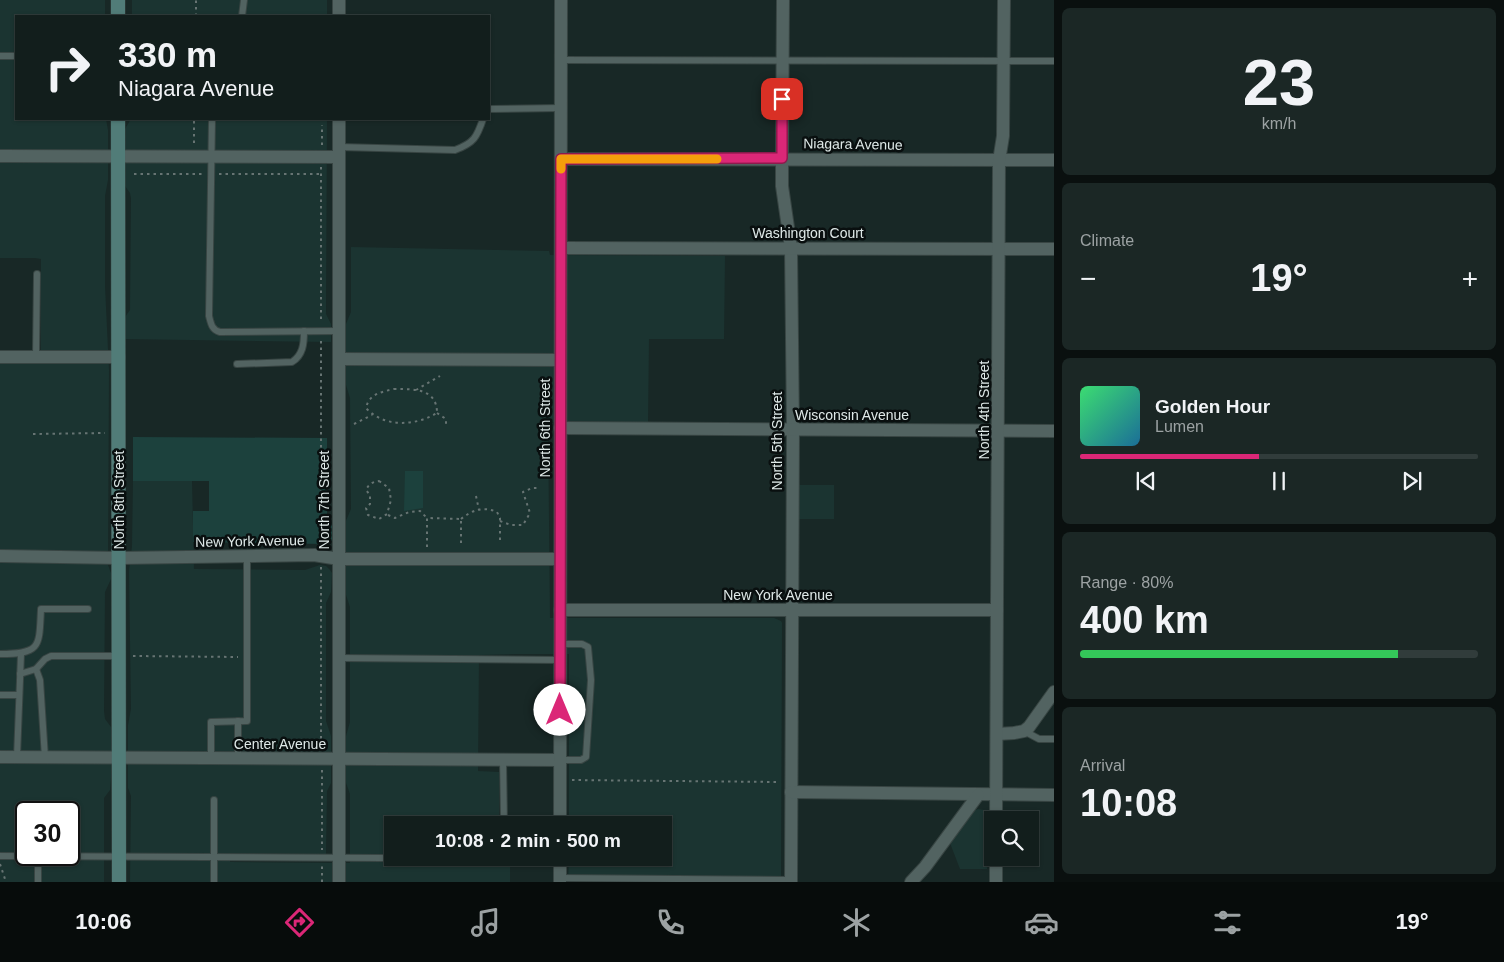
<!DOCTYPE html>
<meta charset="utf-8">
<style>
body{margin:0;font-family:Helvetica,sans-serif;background:#1b2725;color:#f1f3f6;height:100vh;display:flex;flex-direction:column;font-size:19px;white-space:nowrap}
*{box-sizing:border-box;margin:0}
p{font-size:16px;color:#9ca2a3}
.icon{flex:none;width:28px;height:28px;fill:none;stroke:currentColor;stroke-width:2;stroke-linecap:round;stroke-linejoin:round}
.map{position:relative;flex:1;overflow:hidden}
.sheet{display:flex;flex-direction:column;gap:8px;padding:8px;background:#0a100f;width:450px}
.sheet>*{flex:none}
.hud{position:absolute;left:15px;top:15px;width:475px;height:105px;border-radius:0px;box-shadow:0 1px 4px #0004,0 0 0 1px #313c3b;background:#121e1c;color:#f1f3f6;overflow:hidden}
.tools{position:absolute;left:984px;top:811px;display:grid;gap:10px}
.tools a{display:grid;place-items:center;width:55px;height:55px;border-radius:0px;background:#121e1c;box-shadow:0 1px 4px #0004,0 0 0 1px #313c3b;font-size:25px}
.speed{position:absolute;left:15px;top:801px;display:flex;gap:10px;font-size:25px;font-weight:700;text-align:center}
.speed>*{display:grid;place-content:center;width:65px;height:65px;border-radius:50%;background:#121e1c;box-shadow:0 1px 4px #0004,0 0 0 1px #313c3b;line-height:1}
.speed .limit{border:2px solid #111;border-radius:8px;background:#fff;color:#111}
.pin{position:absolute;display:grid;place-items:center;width:42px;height:42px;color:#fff;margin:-21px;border-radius:10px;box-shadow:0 2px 8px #0006}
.me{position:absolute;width:55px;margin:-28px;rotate:0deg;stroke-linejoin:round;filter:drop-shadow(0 0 4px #0008)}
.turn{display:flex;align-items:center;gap:18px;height:105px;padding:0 20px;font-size:22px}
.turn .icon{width:65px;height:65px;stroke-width:2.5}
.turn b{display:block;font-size:35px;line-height:42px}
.big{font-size:38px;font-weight:600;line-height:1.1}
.sheet .widget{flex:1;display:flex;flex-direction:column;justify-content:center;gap:8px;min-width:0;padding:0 18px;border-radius:8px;background:#1b2725}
.sheet .dial{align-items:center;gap:0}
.dial b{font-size:65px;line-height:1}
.song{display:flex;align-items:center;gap:15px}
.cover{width:60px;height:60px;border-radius:8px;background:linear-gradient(135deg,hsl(140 70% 55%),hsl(200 70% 35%))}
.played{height:5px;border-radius:2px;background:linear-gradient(90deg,#db2777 45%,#313c3b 45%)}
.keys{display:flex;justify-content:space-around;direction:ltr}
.heat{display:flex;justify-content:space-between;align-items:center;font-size:28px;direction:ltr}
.charge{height:8px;border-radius:4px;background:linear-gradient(90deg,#34c759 80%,#313c3b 0)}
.trip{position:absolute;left:384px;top:816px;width:288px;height:50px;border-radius:0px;background:#121e1c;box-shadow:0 1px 4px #0004,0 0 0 1px #313c3b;font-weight:600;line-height:50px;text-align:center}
.menu{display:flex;height:80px;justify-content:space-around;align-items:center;background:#070c0b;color:#9ca2a3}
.menu .icon{width:35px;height:35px}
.menu .current{color:#db2777}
.menu b{font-size:22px;color:#f1f3f6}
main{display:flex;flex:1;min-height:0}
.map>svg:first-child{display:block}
.built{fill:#1b3431;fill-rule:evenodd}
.green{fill:#1c413d}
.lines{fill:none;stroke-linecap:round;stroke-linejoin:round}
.service-casing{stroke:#384543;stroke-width:8}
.minor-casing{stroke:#384543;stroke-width:14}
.secondary-casing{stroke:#384543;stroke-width:15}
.path{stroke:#677473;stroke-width:2;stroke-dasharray:2.5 4;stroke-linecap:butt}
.service{stroke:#526361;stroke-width:6}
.minor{stroke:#526361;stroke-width:12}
.secondary{stroke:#517c78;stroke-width:14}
.route-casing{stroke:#8e194d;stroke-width:12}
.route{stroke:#db2777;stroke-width:9}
.slow{stroke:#f59e0b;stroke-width:9}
.labels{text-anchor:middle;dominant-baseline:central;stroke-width:5;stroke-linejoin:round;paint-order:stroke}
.street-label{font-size:14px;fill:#dfe9e8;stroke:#090f0f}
</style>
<main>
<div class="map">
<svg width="1054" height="882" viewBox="0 0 1054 882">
<rect width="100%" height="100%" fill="#182826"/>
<g class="built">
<path d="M0 0H105V16H16V119H106L108 130V180L105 196V286L109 370 108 565 111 573V579L105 592 104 711 105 719 111 727V778L110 790 104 798V882H0V361L41 360V259L35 258H0ZM26 812H69V855H26Z"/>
<rect x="132" y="0" width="195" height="16"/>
<path d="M131 119H327L326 314 331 324V342L124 339 125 317 130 310 131 198 130 193 125 186V129Z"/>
<path d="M351 247 549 251 550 255 725 256 724 339H649L648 422H548L550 618H774L781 621 782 623 781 882H568L569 858H662V825H569V654H516L479 655 478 771 499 772V825H392V858H500V864H510V882H130L131 796 128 788V725L131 709 129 571 132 546 133 481H192L194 569 305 570 320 565 326 566 330 570 332 573 331 592 326 603V721L331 736V783L327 791 326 854 230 853V862L350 863V794L345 780 346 736 350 722V607L345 592V523L351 509 350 398 346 385V324L351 312Z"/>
<rect x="799" y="485" width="35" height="34"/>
<path d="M978 809 984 810 986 815 987 869H960L950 843 973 811Z"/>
</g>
<g class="green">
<path d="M133 437 327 438V519L333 527V540L327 544 193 542V511H209V481H133Z"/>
<path d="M405 471H423V508L404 511Z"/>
</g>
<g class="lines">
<g class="service-casing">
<g id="service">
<path d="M242 16 244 0"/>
<path d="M0 56H16"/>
<path d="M560 60 1054 61"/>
<path d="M489 109 561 108"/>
<path d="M212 119 209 316C211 324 212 330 220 332L339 331"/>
<path d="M339 147 455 150C474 143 477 137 483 119"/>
<path d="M36 357 37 274"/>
<path d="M237 364 292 362C303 355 304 344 304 331"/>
<path d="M0 654C42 654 39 646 41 609H88"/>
<path d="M338 658 560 660"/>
<path d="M36 669 40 680 45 758"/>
<path d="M20 674 36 669 45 659 51 656H119"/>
<path d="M0 695H18"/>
<path d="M1024 731 1039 739H1054"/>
<path d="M17 757 21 654"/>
<path d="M211 758V722L247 721V556"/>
<path d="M238 758V721"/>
<path d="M503 760 504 825"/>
<path d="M560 760H581L586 757 591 680 588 647 582 644H560"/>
<path d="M214 800V882"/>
<path d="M0 856 560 859"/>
<path d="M38 856V882"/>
<path d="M560 878 790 880"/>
</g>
</g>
<g class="minor-casing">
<g id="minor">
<path d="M339 0V16"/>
<path d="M783 0 782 159V186L791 248 793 430 791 882"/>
<path d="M0 156 339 157"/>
<path d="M561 159 1054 160"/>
<path d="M561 248 1054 249"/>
<path d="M0 357H119"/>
<path d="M339 359 560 360"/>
<path d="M560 428 1054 431"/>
<path d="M0 556 119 558 314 555 339 559H560"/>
<path d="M560 610H997"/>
<path d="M997 734 1014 733 1024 731 1029 727 1054 692"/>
<path d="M0 757 560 760"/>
<path d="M791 792 1054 795"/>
<path d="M996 820 999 161 1003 136 1004 0"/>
<path d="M560 825 561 0"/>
<path d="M339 882V119"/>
<path d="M560 882V858"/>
<path d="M911 882 925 867 978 795"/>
<path d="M996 882V858"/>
</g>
</g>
<g class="secondary-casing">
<g id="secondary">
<path d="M118 0V16"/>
<path d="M118 119 119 882"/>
</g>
</g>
<g class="path">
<path d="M196 16V0"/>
<path d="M194 143V119"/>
<path d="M322 145V125"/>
<path d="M321 167V323"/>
<path d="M134 174H202"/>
<path d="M219 174H321"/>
<path d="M394 389C413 389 437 388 437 413 416 426 384 428 366 408 369 394 381 392 394 389Z"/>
<path d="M416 390 440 376"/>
<path d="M437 413 446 419V425"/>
<path d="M354 424 372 415"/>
<path d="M33 434 105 433"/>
<path d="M379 481 389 488 391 500 387 514 379 519 368 515 366 508 370 504V495L366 490C369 484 372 482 379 481Z"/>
<path d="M476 496 479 510"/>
<path d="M388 515 395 518 409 512 420 511 427 518"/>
<path d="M461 519C472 510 483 506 497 512L500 518V541"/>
<path d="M500 521 511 525H523L530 513 523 492 532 488H540"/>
<path d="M321 545V340"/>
<path d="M427 547V518L461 519V547"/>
<path d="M321 567V748"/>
<path d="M133 656 238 657"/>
<path d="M322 770V850"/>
<path d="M572 780 778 782"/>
<path d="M0 864 6 882"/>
<path d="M322 882V865"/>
</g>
<use href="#service" class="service"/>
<use href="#minor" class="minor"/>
<use href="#secondary" class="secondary"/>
</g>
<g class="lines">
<g class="route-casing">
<path id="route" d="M560 710 561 159 782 158V99"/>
</g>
<use href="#route" class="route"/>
<path class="slow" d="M561 169V159H717"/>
</g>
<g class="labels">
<g class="street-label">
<text transform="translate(853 144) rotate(1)">Niagara Avenue</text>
<text x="808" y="233">Washington Court</text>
<text transform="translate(984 410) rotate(-90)">North 4th Street</text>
<text x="852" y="415">Wisconsin Avenue</text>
<text transform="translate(545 428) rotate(-90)">North 6th Street</text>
<text transform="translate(777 441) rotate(-90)">North 5th Street</text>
<text transform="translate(119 500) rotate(-90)">North 8th Street</text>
<text transform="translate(324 500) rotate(-90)">North 7th Street</text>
<text transform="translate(250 541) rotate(-1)">New York Avenue</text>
<text x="778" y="595">New York Avenue</text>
<text x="280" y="744">Center Avenue</text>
</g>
</g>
</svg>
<div class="tools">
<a><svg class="icon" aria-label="search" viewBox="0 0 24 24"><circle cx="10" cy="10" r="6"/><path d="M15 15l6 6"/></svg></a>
</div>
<div class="speed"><div class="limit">30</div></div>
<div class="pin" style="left:782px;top:99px;background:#d93025"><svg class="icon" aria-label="arrive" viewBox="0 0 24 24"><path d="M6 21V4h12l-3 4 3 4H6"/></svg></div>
<svg class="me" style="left:560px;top:710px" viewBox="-20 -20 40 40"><circle r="19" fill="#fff"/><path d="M0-13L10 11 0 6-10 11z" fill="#db2777"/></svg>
<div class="trip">10:08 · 2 min · 500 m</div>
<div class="hud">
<div class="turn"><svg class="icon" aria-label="right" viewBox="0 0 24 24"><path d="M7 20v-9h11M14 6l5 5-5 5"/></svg><div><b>330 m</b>Niagara Avenue</div></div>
</div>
</div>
<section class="sheet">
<div class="widget dial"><b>23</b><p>km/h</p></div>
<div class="widget"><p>Climate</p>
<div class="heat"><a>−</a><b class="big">19°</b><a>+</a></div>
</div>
<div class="widget">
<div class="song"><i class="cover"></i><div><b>Golden Hour</b><p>Lumen</p></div></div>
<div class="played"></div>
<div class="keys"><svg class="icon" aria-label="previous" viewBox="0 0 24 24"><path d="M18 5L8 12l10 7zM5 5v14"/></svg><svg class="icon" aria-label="pause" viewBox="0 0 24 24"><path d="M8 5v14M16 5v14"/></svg><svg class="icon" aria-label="next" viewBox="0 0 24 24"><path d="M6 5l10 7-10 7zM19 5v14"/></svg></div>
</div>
<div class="widget"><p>Range · 80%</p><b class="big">400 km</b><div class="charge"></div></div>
<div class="widget"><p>Arrival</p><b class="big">10:08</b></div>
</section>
</main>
<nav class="menu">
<b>10:06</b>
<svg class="icon current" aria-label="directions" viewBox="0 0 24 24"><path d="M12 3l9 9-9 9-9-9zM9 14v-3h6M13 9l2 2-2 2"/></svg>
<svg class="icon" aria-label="music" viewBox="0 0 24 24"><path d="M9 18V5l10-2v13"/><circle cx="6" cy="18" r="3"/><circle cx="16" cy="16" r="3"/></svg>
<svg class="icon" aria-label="phone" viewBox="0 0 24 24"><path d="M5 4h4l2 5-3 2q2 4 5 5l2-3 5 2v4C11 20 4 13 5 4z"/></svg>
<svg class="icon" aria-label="climate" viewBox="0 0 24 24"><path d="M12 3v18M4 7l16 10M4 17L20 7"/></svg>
<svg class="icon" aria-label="car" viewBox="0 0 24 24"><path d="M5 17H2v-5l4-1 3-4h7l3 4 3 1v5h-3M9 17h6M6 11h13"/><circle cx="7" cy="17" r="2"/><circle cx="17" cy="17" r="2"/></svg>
<svg class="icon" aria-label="filters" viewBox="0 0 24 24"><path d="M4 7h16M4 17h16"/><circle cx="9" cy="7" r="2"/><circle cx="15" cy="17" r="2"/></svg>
<b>19°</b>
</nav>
